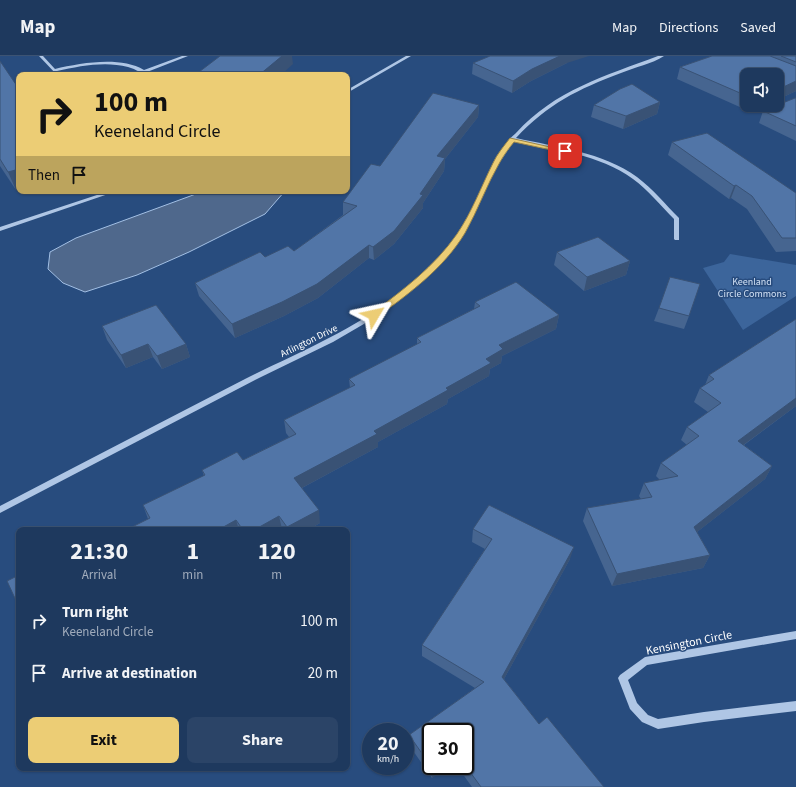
<!DOCTYPE html>
<html lang="en">
<head>
<meta charset="utf-8">
<style>
	:root { --surface:#1e395e; --page:#2b4467; --text:#f1f3f6; --muted:#a1acbc; --line:#3c5373; --accent:#eccd75 }
	body { margin:0; font-family:"Source Sans 3",sans-serif; background:var(--page); color:var(--text); height:100vh; display:flex; flex-direction:column; font-size:15px; white-space:nowrap }
	* { box-sizing:border-box; margin:0 }
	p { font-size:13px; color:var(--muted) }
	.icon { flex:none; width:22px; height:22px; fill:none; stroke:currentColor; stroke-width:2; stroke-linecap:round; stroke-linejoin:round }
	.map { position:relative; flex:1; overflow:hidden }
	.sheet { position:absolute; left:16px; top:471px; width:334px; height:244px; display:flex; flex-direction:column; background:var(--surface); border-radius:8px; box-shadow:0 1px 3px #0004,0 0 0 1px var(--line) }
	.sheet>* { flex:none }
	.top-card { position:absolute; left:16px; top:16px; width:334px; height:122px; border-radius:8px; box-shadow:0 1px 3px #0004,0 0 0 1px var(--line); background:#eccd75; color:#111; overflow:hidden }
	.buttons { position:absolute; left:740px; top:12px; display:grid; gap:8px }
	.buttons a { display:grid; place-items:center; width:44px; height:44px; border-radius:8px; background:var(--surface); box-shadow:0 1px 3px #0004,0 0 0 1px var(--line); font-size:20px }
	.speed { position:absolute; left:362px; top:667px; display:flex; gap:8px; font-size:20px; font-weight:700; text-align:center }
	.speed>* { display:grid; place-content:center; width:52px; height:52px; border-radius:50%; background:var(--surface); box-shadow:0 1px 3px #0004,0 0 0 1px var(--line); line-height:1 }
	.speed small { font-size:10px; font-weight:400 }
	.speed .limit { border:2px solid #111; border-radius:6px; background:#fff; color:#111 }
	.pin { position:absolute; display:grid; place-items:center; width:34px; height:34px; color:#fff; margin:-17px; border-radius:8px; box-shadow:0 2px 6px #0006 }
	.me { position:absolute; width:44px; margin:-22px; rotate:54deg; stroke-linejoin:round; filter:drop-shadow(0 0 3px #0008) }
	.turn { display:flex; align-items:center; gap:14px; height:84px; padding:0 12px; font-size:18px }
	.turn .icon { width:52px; height:52px; stroke-width:2.5 }
	.turn b { display:block; font-size:28px; line-height:34px }
	.then { display:flex; align-items:center; height:38px; padding:0 12px; background:#0003; gap:8px; font-size:15px }
	.eta { display:flex; justify-content:space-evenly; align-items:center; height:68px; text-align:center }
	.eta b { font-size:24px; font-weight:700; line-height:28px }
	.action { display:flex; gap:8px; margin-top:auto; padding:8px 12px }
	.action a { flex:1; height:46px; border-radius:8px; background:var(--accent); color:#111; font-size:16px; font-weight:700; line-height:46px; text-align:center }
	.action a+a { background:var(--page); color:var(--text) }
	ul { padding:0; list-style:none }
	li { display:flex; align-items:center; gap:12px; height:52px; padding:0 12px }
	li div { flex:1 }
	li b { display:block; font-size:15px }
	li em { font-style:normal }
	header { display:flex; align-items:center; gap:24px; box-sizing:border-box; height:56px; padding:0 20px; background:var(--surface); border-bottom:1px solid var(--line) }
	header strong { font-size:19px }
	nav { display:flex; gap:22px; margin-inline-start:auto; font-size:14px }
	.map>svg:first-child { display:block }
	.green { fill:#3c659b }
	.water { fill:#4f688c; stroke:#a3c0e5 }
	.lines { fill:none; stroke-linecap:round; stroke-linejoin:round }
	.minor { fill:#afc6e5; fill-rule:evenodd }
	.wall { fill:#466590 }
	.shaded-wall { fill:#395275 }
	.building { fill:#5175a7; stroke:#395275 }
	.route { fill:#eccd75; stroke:#99854c }
	.labels { text-anchor:middle; dominant-baseline:central; stroke-width:3; stroke-linejoin:round; paint-order:stroke }
	.park-label { font-size:10px; fill:#d1e0f4; stroke:#284c7e }
	.street-label { font-size:10px; fill:#fff; stroke:#284c7e }
	.near-street-label { font-size:12px; fill:#fff; stroke:#284c7e }
</style>
</head>
<body>
<header>
<strong>Map</strong>
<nav><a>Map</a><a>Directions</a><a>Saved</a></nav>
</header>
<div class="map">
<svg width="796" height="731" viewBox="0 0 796 731">
	<rect width="100%" height="100%" fill="#284c7e"/>
	<path class="green" d="M 730,198 L 796,209 L 796,240 L 743,274 L 703,212 L 724,206 Z"/>
	<path class="water" d="M 204,135 L 285,135 L 265,158 L 189,196 L 137,219 L 85,236 L 63,227 L 48,213 L 50,196 L 76,182 Z"/>
	<g class="lines">
		<path class="minor" d="M 39,0 L 43,0 L 55,13 C 81,7 120,0 144,14 L 182,0 L 188,0 L 147,16 L 151,19 C 143,19 136,13 128,11 C 105,5 80,10 57,15 L 61,19 L 57,19 Z
			M 406,0 L 411,0 L 347,37 L 347,34 Z
			M 658,0 L 664,0 C 652,8 635,11 621,17 C 578,33 548,48 516,82 C 556,91 603,96 637,121 C 653,133 665,148 679,162 L 679,184 L 675,184 L 674,183 L 674,163 C 661,150 648,134 633,123 C 599,98 554,94 514,85 L 497,110 L 467,171 L 451,194 L 424,224 L 392,249 L 369,265 L 333,286 L 259,322 L 0,457 L 0,450 C 81,408 163,365 245,323 C 297,297 352,275 399,238 C 428,217 452,190 469,158 C 482,134 492,104 510,83 C 511,81 514,79 516,77 C 555,34 605,20 658,0 Z
			M 109,135 L 117,135 L 0,175 L 0,171 Z
			M 796,575 L 796,583 L 647,609 L 628,624 L 637,647 L 648,659 L 658,663 L 704,656 L 796,645 L 796,655 L 704,666 L 658,673 L 642,666 L 630,653 L 618,622 L 620,619 L 645,601 Z"/>
	</g>
	<path class="wall" d="M 712,0 L 796,0 L 796,35 L 777,44 L 777,19 L 747,19 L 747,49 L 766,49 L 751,56 L 677,23 L 680,11 Z
		M 0,5 L 16,134 L 0,110 Z
		M 473,7 L 567,7 L 531,25 L 512,37 L 472,18 Z
		M 796,42 L 796,85 L 759,67 L 763,55 Z
		M 660,46 L 657,58 L 623,73 L 591,61 L 594,49 Z
		M 479,49 L 478,61 L 445,103 L 444,115 L 423,147 L 423,152 L 394,188 L 374,204 L 369,202 L 318,242 L 284,260 L 235,282 L 199,240 L 195,227 L 265,201 L 294,195 L 343,159 L 343,146 L 380,110 Z
		M 672,86 L 796,137 L 796,195 L 776,196 L 747,153 L 731,142 L 729,143 L 668,99 Z
		M 557,196 L 630,205 L 626,219 L 584,235 L 554,209 Z
		M 475,246 L 559,259 L 556,273 L 502,300 L 501,307 L 490,313 L 489,320 L 448,343 L 447,348 L 378,386 L 378,391 L 302,432 L 320,467 L 308,474 L 282,474 L 282,473 L 280,474 L 126,474 L 148,463 L 143,449 L 204,420 L 202,414 L 243,404 L 289,381 L 286,377 L 284,364 L 350,332 L 349,323 L 417,289 L 417,282 L 474,253 Z
		M 659,252 L 689,260 L 684,273 L 654,265 Z
		M 796,263 L 796,350 L 744,389 L 772,410 L 765,423 L 697,476 L 710,499 L 703,512 L 612,530 L 583,465 L 587,452 L 641,443 L 639,440 L 644,427 L 660,424 L 656,420 L 661,407 L 687,389 L 681,384 L 687,371 L 708,356 L 694,346 L 700,332 L 705,329 L 709,319 Z
		M 102,270 L 186,288 L 190,301 L 162,313 L 153,301 L 126,312 L 107,284 Z
		M 473,473 L 570,503 L 504,623 L 539,668 L 604,731 L 472,731 L 457,710 L 465,710 L 465,676 L 431,710 L 448,710 L 432,722 L 409,689 L 409,679 L 475,632 L 422,600 L 422,589 L 485,493 L 472,486 Z"/>
	<path class="shaded-wall" d="M 282,0 L 292,0 L 293,8 L 281,19 L 259,19 Z
		M 560,0 L 589,0 L 567,7 L 531,25 L 512,37 L 513,25 L 532,13 Z
		M 796,25 L 796,35 L 777,44 L 777,34 Z
		M 660,46 L 657,58 L 623,73 L 626,60 Z
		M 479,49 L 478,61 L 445,103 L 444,115 L 423,147 L 423,152 L 394,188 L 374,204 L 373,191 L 420,138 L 437,100 Z
		M 753,49 L 766,49 L 751,56 Z
		M 19,113 L 19,133 L 16,134 L 8,116 Z
		M 736,129 L 731,142 L 729,143 L 734,130 Z
		M 369,189 L 369,202 L 318,242 L 284,260 L 235,282 L 232,268 Z
		M 630,205 L 626,219 L 584,235 L 587,221 Z
		M 559,259 L 556,273 L 502,300 L 501,307 L 490,313 L 489,320 L 448,343 L 447,348 L 378,386 L 378,391 L 296,435 L 294,422 L 446,332 L 486,303 L 499,289 Z
		M 148,288 L 153,301 L 126,312 L 121,299 Z
		M 186,288 L 190,301 L 162,313 L 157,300 Z
		M 796,342 L 796,350 L 731,398 L 738,385 Z
		M 772,410 L 765,423 L 688,483 L 694,471 Z
		M 319,454 L 320,467 L 308,474 L 287,474 L 287,471 Z
		M 279,460 L 282,473 L 280,474 L 254,474 Z
		M 236,464 L 239,474 L 218,474 Z
		M 574,491 L 570,503 L 499,632 L 502,621 Z
		M 710,499 L 703,512 L 612,530 L 617,518 Z
		M 437,710 L 448,710 L 432,722 L 433,713 Z"/>
	<path class="building" d="M 220,0 L 282,0 L 259,19 L 195,19 Z
		M 490,0 L 560,0 L 532,13 L 513,25 L 473,7 Z
		M 712,0 L 770,0 L 796,10 L 796,25 L 777,34 L 777,19 L 747,19 L 747,40 L 680,11 Z
		M 781,0 L 796,0 L 796,6 Z
		M 0,5 L 19,33 L 19,113 L 8,116 L 0,103 Z
		M 632,28 L 660,46 L 626,60 L 594,49 L 620,33 Z
		M 433,37 L 479,49 L 437,100 L 445,102 L 420,138 L 423,139 L 394,175 L 373,191 L 369,189 L 317,228 L 282,246 L 232,268 L 195,227 L 260,196 L 265,201 L 288,190 L 294,195 L 357,150 L 343,146 L 371,108 L 380,110 Z
		M 795,42 L 796,42 L 796,70 L 763,55 Z
		M 707,77 L 796,137 L 796,182 L 782,182 L 752,140 L 736,129 L 734,130 L 672,86 Z
		M 598,181 L 630,205 L 587,221 L 557,196 Z
		M 670,221 L 700,228 L 689,260 L 659,252 Z
		M 516,226 L 559,259 L 499,289 L 503,293 L 486,303 L 491,307 L 446,332 L 448,334 L 374,375 L 377,378 L 294,422 L 319,454 L 287,471 L 279,460 L 254,474 L 243,474 L 236,464 L 218,474 L 126,474 L 150,462 L 143,449 L 205,419 L 202,414 L 237,396 L 243,404 L 296,378 L 284,364 L 355,329 L 349,323 L 421,286 L 417,282 L 480,250 L 475,246 Z
		M 156,249 L 186,288 L 157,300 L 148,288 L 121,299 L 102,270 Z
		M 796,263 L 796,342 L 738,385 L 772,410 L 694,471 L 710,499 L 617,518 L 587,452 L 652,441 L 644,427 L 678,420 L 661,407 L 699,380 L 687,371 L 721,347 L 700,332 L 714,323 L 709,319 Z
		M 489,449 L 574,491 L 502,621 L 539,668 L 547,661 L 604,731 L 481,731 L 465,709 L 465,676 L 431,676 L 431,710 L 437,710 L 433,713 L 409,679 L 484,626 L 422,589 L 492,483 L 473,473 Z
		M 19,519 L 19,551 L 7,525 Z"/>
	<path class="route" d="M 510,82 L 568,95 L 565,97 L 514,86 C 509,92 504,99 500,106 C 487,128 478,154 465,177 C 444,212 410,237 377,261 L 372,261 L 372,257 C 403,234 434,211 457,178 C 472,156 481,131 493,107 C 497,98 504,90 510,82 Z"/>
	<g class="labels">
		<g class="park-label">
			<text x="752" y="226">Keenland<tspan x="752" dy="12">Circle Commons</tspan></text>
		</g>
		<g class="street-label">
			<text transform="translate(309 285) rotate(-26)">Arlington Drive</text>
		</g>
		<g class="near-street-label">
			<text transform="translate(689 587) rotate(-11)">Kensington Circle</text>
		</g>
	</g>
</svg>
<div class="buttons">
<a><svg class="icon" aria-label="sound" viewBox="0 0 24 24"><path d="M4 9h4l5-4v14l-5-4H4zM17 9q2 3 0 6"/></svg></a>
</div>
<div class="speed"><div>20<small>km/h</small></div><div class="limit">30</div></div>
<div class="pin" style="left:565px;top:95px;background:#d93025"><svg class="icon" aria-label="arrive" viewBox="0 0 24 24"><path d="M6 21V4h12l-3 4 3 4H6"/></svg></div>
<svg class="me" style="left:374px;top:259px" viewBox="-20 -20 40 40"><path d="M0-17L14 15 0 8-14 15z" fill="#eccd75" stroke="#fff" stroke-width="4"/></svg>
<div class="top-card">
<div class="turn"><svg class="icon" aria-label="right" viewBox="0 0 24 24"><path d="M7 20v-9h11M14 6l5 5-5 5"/></svg><div><b>100 m</b>Keeneland Circle</div></div>
<div class="then">Then<svg class="icon" aria-label="arrive" viewBox="0 0 24 24"><path d="M6 21V4h12l-3 4 3 4H6"/></svg></div>
</div>
<section class="sheet">
<div class="eta">
<div><b>21:30</b><p>Arrival</p></div>
<div><b>1</b><p>min</p></div>
<div><b>120</b><p>m</p></div>
</div>
<ul>
<li><svg class="icon" aria-label="right" viewBox="0 0 24 24"><path d="M7 20v-9h11M14 6l5 5-5 5"/></svg><div><b>Turn right</b><p>Keeneland Circle</p></div><em>100 m</em></li>
<li><svg class="icon" aria-label="arrive" viewBox="0 0 24 24"><path d="M6 21V4h12l-3 4 3 4H6"/></svg><div><b>Arrive at destination</b></div><em>20 m</em></li>
</ul>
<div class="action"><a>Exit</a><a>Share</a></div>
</section>
</div>
</body>
</html>
